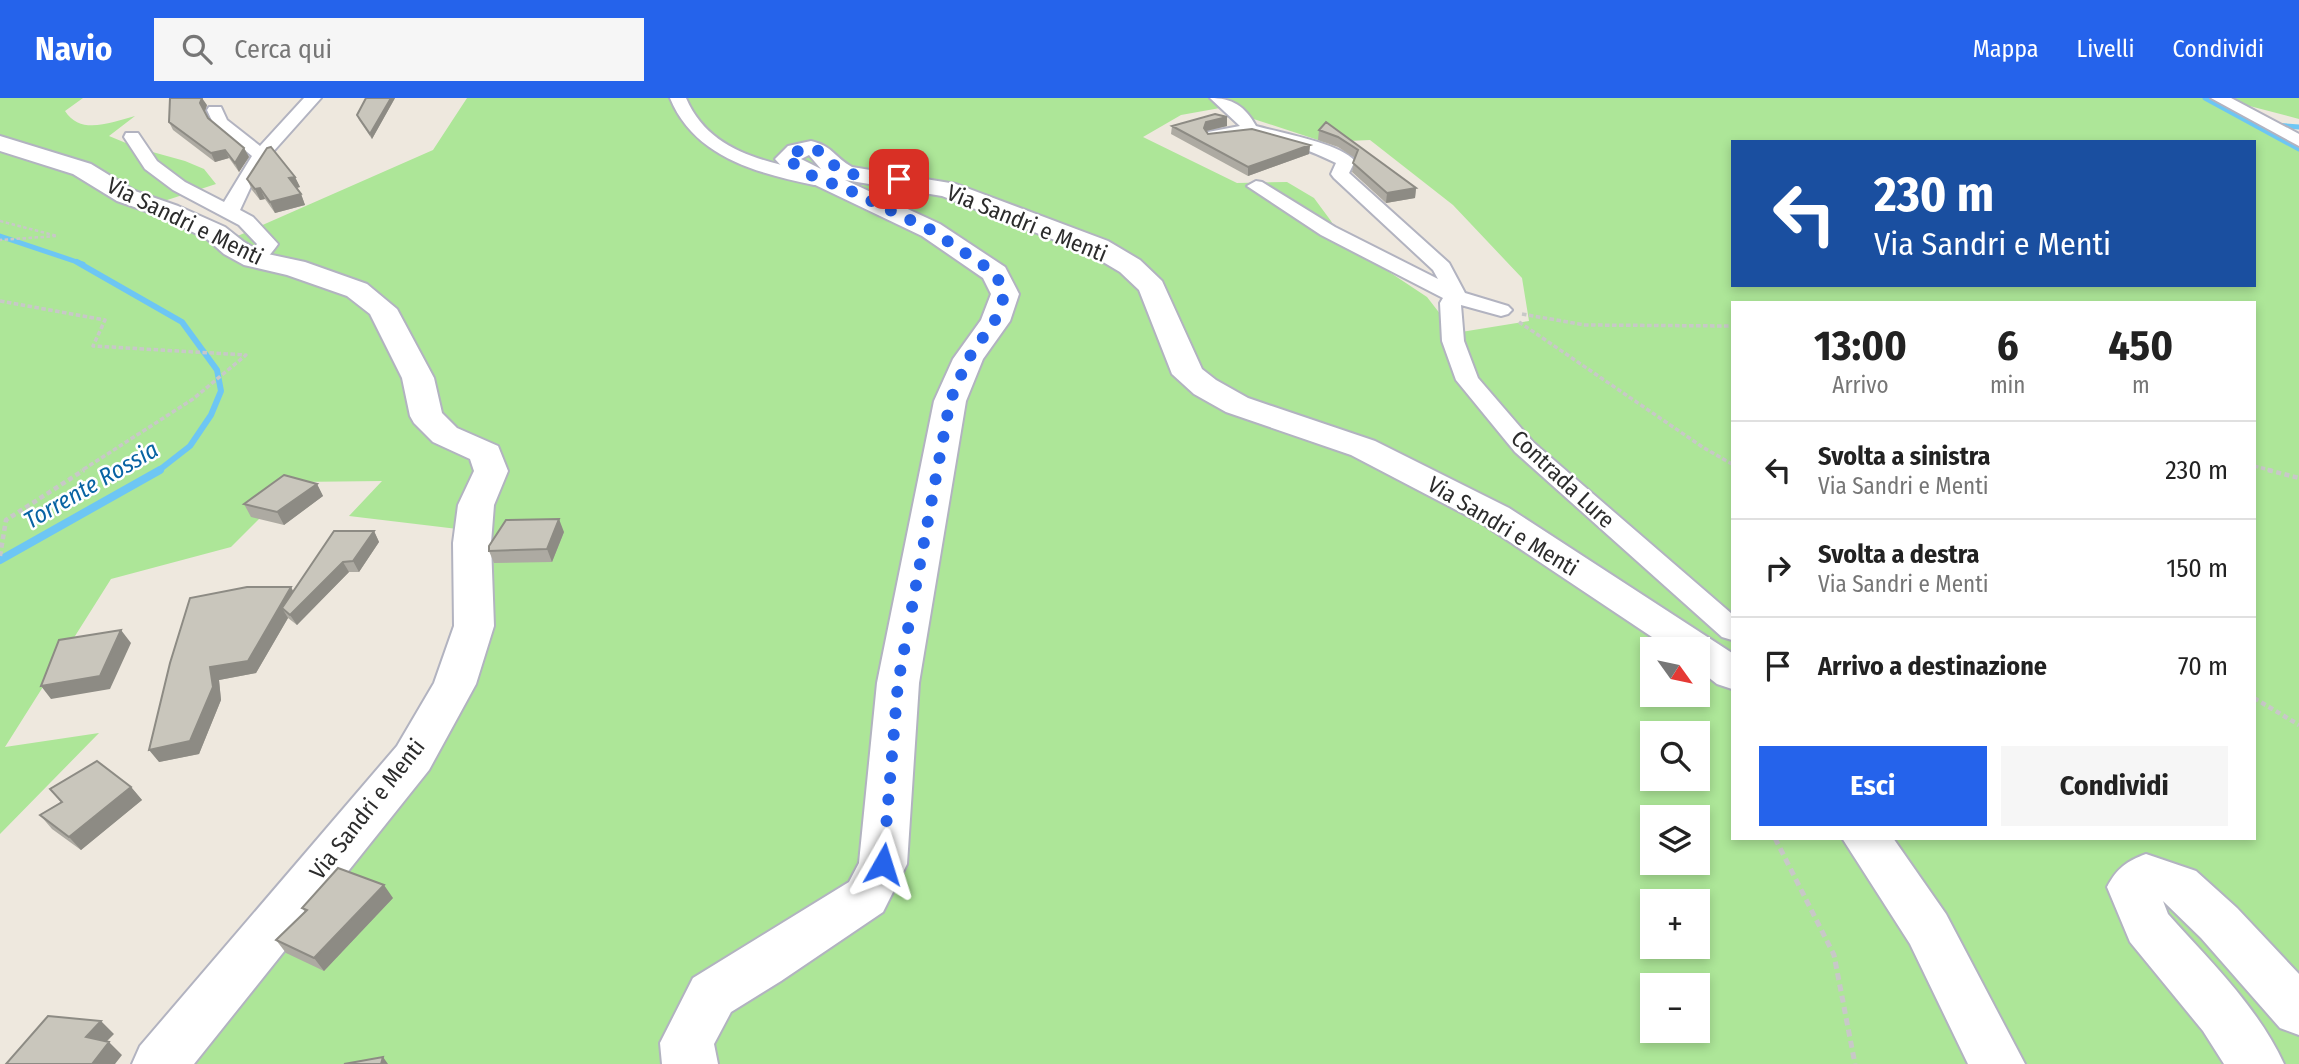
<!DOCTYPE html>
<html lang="it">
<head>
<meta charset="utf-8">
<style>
	:root { --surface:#fff; --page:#f6f6f6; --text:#222; --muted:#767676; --line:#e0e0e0; --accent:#2563eb }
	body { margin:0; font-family:"Fira Sans Condensed",sans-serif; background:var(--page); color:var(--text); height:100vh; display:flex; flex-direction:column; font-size:26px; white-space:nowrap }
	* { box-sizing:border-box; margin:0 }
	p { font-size:23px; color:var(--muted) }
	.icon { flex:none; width:38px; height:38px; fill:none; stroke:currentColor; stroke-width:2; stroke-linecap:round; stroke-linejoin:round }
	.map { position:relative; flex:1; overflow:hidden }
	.drawer { position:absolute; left:1731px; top:203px; width:525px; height:539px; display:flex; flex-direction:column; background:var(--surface); border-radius:0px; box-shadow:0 4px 10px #0003 }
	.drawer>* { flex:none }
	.guide { position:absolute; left:1731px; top:42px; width:525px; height:147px; border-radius:0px; box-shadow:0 4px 10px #0003; background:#1a4fa0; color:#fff; overflow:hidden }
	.needle { width:46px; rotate:123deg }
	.controls { position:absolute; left:1640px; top:539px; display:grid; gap:14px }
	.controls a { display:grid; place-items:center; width:70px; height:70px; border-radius:0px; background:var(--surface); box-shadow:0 4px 10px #0003; font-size:35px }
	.pin { position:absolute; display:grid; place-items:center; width:60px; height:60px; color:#fff; margin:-30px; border-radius:14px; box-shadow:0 4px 10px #0006 }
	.me { position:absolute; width:77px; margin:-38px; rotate:6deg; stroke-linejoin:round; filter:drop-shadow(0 0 5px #0008) }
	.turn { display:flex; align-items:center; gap:24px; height:147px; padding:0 28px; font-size:32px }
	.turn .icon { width:91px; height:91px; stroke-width:2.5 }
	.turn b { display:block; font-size:49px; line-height:60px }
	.eta { display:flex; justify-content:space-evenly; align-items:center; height:119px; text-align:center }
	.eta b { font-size:42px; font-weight:700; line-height:49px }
	.action { display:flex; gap:14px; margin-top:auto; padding:14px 28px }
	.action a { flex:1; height:80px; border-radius:0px; background:var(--accent); color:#fff; font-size:28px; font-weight:700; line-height:80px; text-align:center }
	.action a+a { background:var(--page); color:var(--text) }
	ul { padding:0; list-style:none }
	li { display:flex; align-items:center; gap:21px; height:98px; padding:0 28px; border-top:2px solid var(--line) }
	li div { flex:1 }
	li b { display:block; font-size:26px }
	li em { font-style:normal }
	header { display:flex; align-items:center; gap:42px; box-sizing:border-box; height:98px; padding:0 35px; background:var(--accent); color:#fff }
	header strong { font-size:33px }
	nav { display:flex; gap:38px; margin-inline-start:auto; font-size:24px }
	.search { width:490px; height:63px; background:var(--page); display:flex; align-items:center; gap:18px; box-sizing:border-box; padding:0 24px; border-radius:0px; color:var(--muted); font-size:26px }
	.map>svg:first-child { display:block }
	.green { fill:#ade698; fill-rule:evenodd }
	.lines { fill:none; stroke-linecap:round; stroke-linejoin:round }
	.stream-far2 { stroke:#6dc6f4; stroke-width:5 }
	.stream-far1 { stroke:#6dc6f4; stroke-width:6 }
	.stream { stroke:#6dc6f4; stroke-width:8 }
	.street-casing { stroke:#b2b3c0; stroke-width:4 }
	.secondary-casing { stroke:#b2b3c0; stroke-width:4 }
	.path-far3 { stroke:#c8c8c8; stroke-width:2.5; stroke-dasharray:3.5 2.5; stroke-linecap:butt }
	.path-far2 { stroke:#c8c8c8; stroke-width:3.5; stroke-dasharray:4.5 2.5; stroke-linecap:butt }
	.path-far1 { stroke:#c8c8c8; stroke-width:4.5; stroke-dasharray:5 3.5; stroke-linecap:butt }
	.path { stroke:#c8c8c8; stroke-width:5; stroke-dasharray:7 4.5; stroke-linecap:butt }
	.street { fill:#fff; fill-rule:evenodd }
	.secondary { fill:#fff; fill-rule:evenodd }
	.wall { fill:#adaaa2 }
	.shaded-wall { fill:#8d8b84 }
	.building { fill:#c9c6bc; stroke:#8d8b84; stroke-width:2 }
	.route { stroke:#2563eb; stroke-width:12; stroke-dasharray:0 21.6 }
	.labels { text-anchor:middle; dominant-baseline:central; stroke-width:5; stroke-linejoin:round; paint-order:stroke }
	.street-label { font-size:23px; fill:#2c2c2c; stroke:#fff }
	.water-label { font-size:24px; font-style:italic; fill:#0863a3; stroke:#fff }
</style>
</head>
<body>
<header>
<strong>Navio</strong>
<div class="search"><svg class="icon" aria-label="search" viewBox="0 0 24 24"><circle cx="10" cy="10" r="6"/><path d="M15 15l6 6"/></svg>Cerca qui</div>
<nav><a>Mappa</a><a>Livelli</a><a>Condividi</a></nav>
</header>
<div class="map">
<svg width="2299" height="966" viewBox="0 0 2299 966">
	<rect width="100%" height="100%" fill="#eee8de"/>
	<path class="green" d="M 0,0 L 83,0 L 65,13 C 81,38 111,24 135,18 L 109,38 L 138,50 L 185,63 L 204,71 L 216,86 L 155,106 L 233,140 L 433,52 L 467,0 L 2299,0 L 2299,21 L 2238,5 L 2231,9 L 2233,17 L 2299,45 L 2299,966 L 157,966 L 410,651 L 462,559 L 466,432 L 349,418 L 382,383 L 296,384 L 231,449 L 111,481 L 5,649 L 99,635 L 0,736 ZM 1220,10 L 1324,44 L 1370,42 L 1453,107 L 1522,180 L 1529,223 L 1455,235 L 1427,199 L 1341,142 L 1331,123 L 1314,100 L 1287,84 L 1237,85 L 1143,39 L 1181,17 ZM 1732,44 L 2254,44 L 2254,187 L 1732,187 ZM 1732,205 L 2254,205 L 2254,740 L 1732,740 ZM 1652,551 L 1698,551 L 1698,597 L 1652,597 ZM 1652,635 L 1698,635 L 1698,681 L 1652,681 ZM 1652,719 L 1698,719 L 1698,765 L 1652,765 ZM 1652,803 L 1698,803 L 1698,849 L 1652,849 ZM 1652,887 L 1698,887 L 1698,933 L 1652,933 Z"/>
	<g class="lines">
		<path class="stream-far2" d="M 2205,0 L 2299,51
			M 2274,27 L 2299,29
			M 0,138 L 83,166"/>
		<path class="stream-far1" d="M 77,164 L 182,224 L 217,272 L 221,293 L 211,317 L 190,348 L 158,373"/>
		<path class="stream" d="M 0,462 L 160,372"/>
		<defs>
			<path id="street" d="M 304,0 L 321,0 L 271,56 L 253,84 L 240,112 L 253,119 L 278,146 C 270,157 262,169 247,165 L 244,161 L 257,146 L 239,127 L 173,92 L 145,71 L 124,39 L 126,35 L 138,35 L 157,63 L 185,84 L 224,104 L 252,58 L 214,27 L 207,12 L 209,9 L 221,9 L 227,22 L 260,48 Z
				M 670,0 L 686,0 C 711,59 776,65 830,78 L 833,82 L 824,87 L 814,87 C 757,75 694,59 670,0 Z
				M 1210,0 C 1232,0 1245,8 1256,28 C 1281,35 1339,45 1355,63 L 1349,75 L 1449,165 L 1465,195 L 1508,208 L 1512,212 L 1508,216 L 1501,218 L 1461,207 L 1464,243 L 1478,280 L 1533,344 L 1732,516 L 1732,542 L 1722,539 L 1515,354 L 1456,282 L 1442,243 L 1440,205 L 1443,200 L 1321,137 L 1247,88 L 1256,83 L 1262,84 L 1335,129 L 1438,181 L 1433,172 L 1334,80 L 1331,76 L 1336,65 C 1312,53 1279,41 1252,37 C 1237,35 1223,45 1208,42 L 1206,38 L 1208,34 L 1240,28 Z
				M 2211,0 L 2231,0 L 2299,36 L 2299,48 Z"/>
			<path id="secondary" d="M 0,38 L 91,66 L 135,93 L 178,108 L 225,129 L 244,144 L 263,155 L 305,164 L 367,186 L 397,211 L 434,280 L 442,315 L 457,330 L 498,348 L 508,373 L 494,407 L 491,445 L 494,528 L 476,586 L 429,672 L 194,966 L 132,966 L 140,948 L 397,648 L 434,585 L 454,528 L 453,445 L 458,407 L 474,373 L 470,361 L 433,344 L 414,325 L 410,318 L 402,280 L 370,216 L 347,198 L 287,177 L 244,167 L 224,156 L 207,141 L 160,118 L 117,103 L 73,76 L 0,53 Z
				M 811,43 C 833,48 834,59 852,69 L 956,86 L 1108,143 L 1140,162 L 1162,183 L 1202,271 L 1216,282 L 1248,300 L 1375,343 L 1509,410 L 1732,555 L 1732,591 L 1717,586 L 1698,571 L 1698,551 L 1670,551 L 1483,426 L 1351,357 L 1226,314 L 1194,296 L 1172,276 L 1139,192 L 1120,174 L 1088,155 L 942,98 L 845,82 L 940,126 L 1005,169 L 1019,196 L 1010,223 L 983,261 L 966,303 L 919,585 L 907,766 L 883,814 L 781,883 L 731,914 L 714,946 L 718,966 L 662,966 L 660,945 L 693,880 L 849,784 L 859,765 L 877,585 L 934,303 L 953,261 L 981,222 L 991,196 L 983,180 L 922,138 L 786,73 L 775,61 L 788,48 ZM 809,57 L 821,71 L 801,61 Z
				M 1842,740 L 1893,740 L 1946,816 L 2025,966 L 1968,966 L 1910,846 Z
				M 2146,756 L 2196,773 L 2237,810 L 2299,876 L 2299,937 L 2280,930 L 2201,840 L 2163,803 L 2168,816 C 2209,862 2258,909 2284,966 L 2224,966 L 2203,933 L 2130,844 L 2107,789 C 2117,770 2127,763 2146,756 Z"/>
		</defs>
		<use href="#street" class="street-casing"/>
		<use href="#secondary" class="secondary-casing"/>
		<path class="path-far3" d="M 0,123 L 57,138 L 0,142"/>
		<path class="path-far2" d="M 0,203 L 105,222 L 93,248 L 246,257 L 193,301 L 81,373
			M 1522,216 L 1585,227 L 1732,228
			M 1519,224 L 1704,350 L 1732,366
			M 2254,368 L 2274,373"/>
		<path class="path-far1" d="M 2268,372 L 2299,380
			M 0,458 L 6,422 L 84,372
			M 2254,600 L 2299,627"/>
		<path class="path" d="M 1775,740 L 1834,857 L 1855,966"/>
		<use href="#street" class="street"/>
		<use href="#secondary" class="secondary"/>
	</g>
	<path class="wall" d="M 366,0 L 395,0 L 372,41 L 359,22 L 357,17 Z
		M 207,7 L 205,13 L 208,20 L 244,50 L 249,59 L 239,74 L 229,60 L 215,64 L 173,32 L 169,24 Z
		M 1227,19 L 1227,28 L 1206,33 L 1208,36 L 1310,47 L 1309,56 L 1248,78 L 1171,36 L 1172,28 Z
		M 1326,24 L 1416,90 L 1415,100 L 1386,105 L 1352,74 L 1355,60 L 1338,49 L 1318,42 L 1319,32 Z
		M 295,79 L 300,89 L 296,90 L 301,96 L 305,107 L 275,115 L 265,101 L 260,102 L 252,92 L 247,81 Z
		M 317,386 L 323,398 L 284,427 L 251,419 L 244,406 Z
		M 374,433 L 379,444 L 359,474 L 349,474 L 297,527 L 288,520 L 256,575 L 219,582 L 221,602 L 199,656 L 159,664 L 247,489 L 293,493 Z
		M 564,434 L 552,464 L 494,465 L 489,453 Z
		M 131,689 L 142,702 L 81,752 L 52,731 L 40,717 L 61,704 L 50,691 Z
		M 393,800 L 324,873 L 286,855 L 276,842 L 305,814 L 302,810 Z"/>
	<path class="shaded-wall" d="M 202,0 L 207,7 L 205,13 L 200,5 Z
		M 391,0 L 395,0 L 372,41 L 370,36 Z
		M 1227,19 L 1227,28 L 1206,33 L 1204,30 L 1206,24 Z
		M 1310,47 L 1309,56 L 1248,78 L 1248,69 Z
		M 244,50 L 249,59 L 239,74 L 235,65 Z
		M 225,52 L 229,60 L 215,64 L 211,55 Z
		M 295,79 L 300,89 L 293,91 L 289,80 Z
		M 260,90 L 265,101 L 260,102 L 255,91 Z
		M 1416,90 L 1415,100 L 1386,105 L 1387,95 Z
		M 301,96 L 305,107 L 275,115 L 270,104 Z
		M 317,386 L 323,398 L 284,427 L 277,414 Z
		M 559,421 L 564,434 L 552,464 L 547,451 Z
		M 374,433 L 379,444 L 359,474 L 353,463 Z
		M 343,464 L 349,474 L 297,527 L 290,517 Z
		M 291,489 L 298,502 L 282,510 L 288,520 L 256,575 L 219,582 L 221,602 L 199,656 L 159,664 L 149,652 L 210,569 Z
		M 121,532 L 131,545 L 110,591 L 51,601 L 41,588 Z
		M 131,689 L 142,702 L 81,752 L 69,739 Z
		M 384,787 L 393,800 L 324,873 L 314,860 Z
		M 101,923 L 114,936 L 99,951 L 86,939 Z
		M 109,944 L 122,957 L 115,966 L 92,966 Z
		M 383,959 L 388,966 L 381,966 Z"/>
	<path class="building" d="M 170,0 L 202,0 L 200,5 L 208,20 L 244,50 L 235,65 L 225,52 L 211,55 L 169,24 Z
		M 366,0 L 391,0 L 370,36 L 357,17 Z
		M 1215,16 L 1227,19 L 1206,24 L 1204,30 L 1208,36 L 1252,31 L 1310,47 L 1248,69 L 1172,28 Z
		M 1326,24 L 1416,90 L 1387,95 L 1353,65 L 1358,52 L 1338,39 L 1319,32 Z
		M 271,49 L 295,79 L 289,80 L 301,96 L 270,104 L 260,90 L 255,91 L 247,81 L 267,50 Z
		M 284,377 L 317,386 L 277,414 L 244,406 Z
		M 559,421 L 547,451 L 489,453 L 489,448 L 506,422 Z
		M 334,433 L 374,433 L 353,463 L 343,464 L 290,517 L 282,510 Z
		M 247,489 L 291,489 L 248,563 L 210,569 L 213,589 L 190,643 L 149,652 L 170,565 L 190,500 Z
		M 121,532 L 100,578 L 41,588 L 59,542 Z
		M 97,663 L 131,689 L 69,739 L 40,717 L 62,704 L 50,691 Z
		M 338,770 L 384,787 L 314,860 L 276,842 L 307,812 L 302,810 Z
		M 48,918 L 101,923 L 86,939 L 109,944 L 92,966 L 6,966 Z
		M 383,959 L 381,966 L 344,966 Z"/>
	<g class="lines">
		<path class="route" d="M 883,766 L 898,585 L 950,303 L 968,261 L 995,222 L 1005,196 L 995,175 L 931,132 L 851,93 L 808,76 L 787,61 C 794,55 802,49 812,50 C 822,52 831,68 843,73 C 859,80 881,79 899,81"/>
	</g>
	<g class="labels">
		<g class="street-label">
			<text transform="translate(185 123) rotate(26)">Via Sandri e Menti</text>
			<text transform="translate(1027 125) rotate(22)">Via Sandri e Menti</text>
			<text transform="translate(1563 381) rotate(43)">Contrada Lure</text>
			<text transform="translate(1503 428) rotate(31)">Via Sandri e Menti</text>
			<text transform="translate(367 711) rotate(-52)">Via Sandri e Menti</text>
		</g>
		<g class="water-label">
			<text transform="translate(91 387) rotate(-30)">Torrente Rossia</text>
		</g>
	</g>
</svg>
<div class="controls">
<a><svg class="needle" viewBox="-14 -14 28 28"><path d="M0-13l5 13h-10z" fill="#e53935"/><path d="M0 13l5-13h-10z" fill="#767676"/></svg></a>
<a><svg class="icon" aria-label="search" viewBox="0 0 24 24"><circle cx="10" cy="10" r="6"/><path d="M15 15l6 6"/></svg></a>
<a><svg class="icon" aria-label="layers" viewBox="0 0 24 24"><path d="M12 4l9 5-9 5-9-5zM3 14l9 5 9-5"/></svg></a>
<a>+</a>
<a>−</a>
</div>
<div class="pin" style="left:899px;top:81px;background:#d93025"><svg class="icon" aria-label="arrive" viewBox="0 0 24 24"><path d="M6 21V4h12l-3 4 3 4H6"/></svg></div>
<svg class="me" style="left:883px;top:766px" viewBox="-20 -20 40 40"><path d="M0-17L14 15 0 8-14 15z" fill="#2563eb" stroke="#fff" stroke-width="4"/></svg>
<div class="guide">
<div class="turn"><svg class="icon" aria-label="left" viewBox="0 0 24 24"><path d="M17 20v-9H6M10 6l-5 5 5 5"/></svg><div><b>230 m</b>Via Sandri e Menti</div></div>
</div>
<section class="drawer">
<div class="eta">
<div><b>13:00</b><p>Arrivo</p></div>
<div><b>6</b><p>min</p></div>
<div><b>450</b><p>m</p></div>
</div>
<ul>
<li><svg class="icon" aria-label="left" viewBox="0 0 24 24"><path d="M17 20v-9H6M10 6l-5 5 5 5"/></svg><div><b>Svolta a sinistra</b><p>Via Sandri e Menti</p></div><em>230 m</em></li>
<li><svg class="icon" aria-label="right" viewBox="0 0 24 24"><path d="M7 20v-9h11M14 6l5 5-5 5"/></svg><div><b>Svolta a destra</b><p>Via Sandri e Menti</p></div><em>150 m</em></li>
<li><svg class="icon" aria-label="arrive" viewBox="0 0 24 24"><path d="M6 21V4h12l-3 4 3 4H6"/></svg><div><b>Arrivo a destinazione</b></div><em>70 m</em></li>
</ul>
<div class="action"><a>Esci</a><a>Condividi</a></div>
</section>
</div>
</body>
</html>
